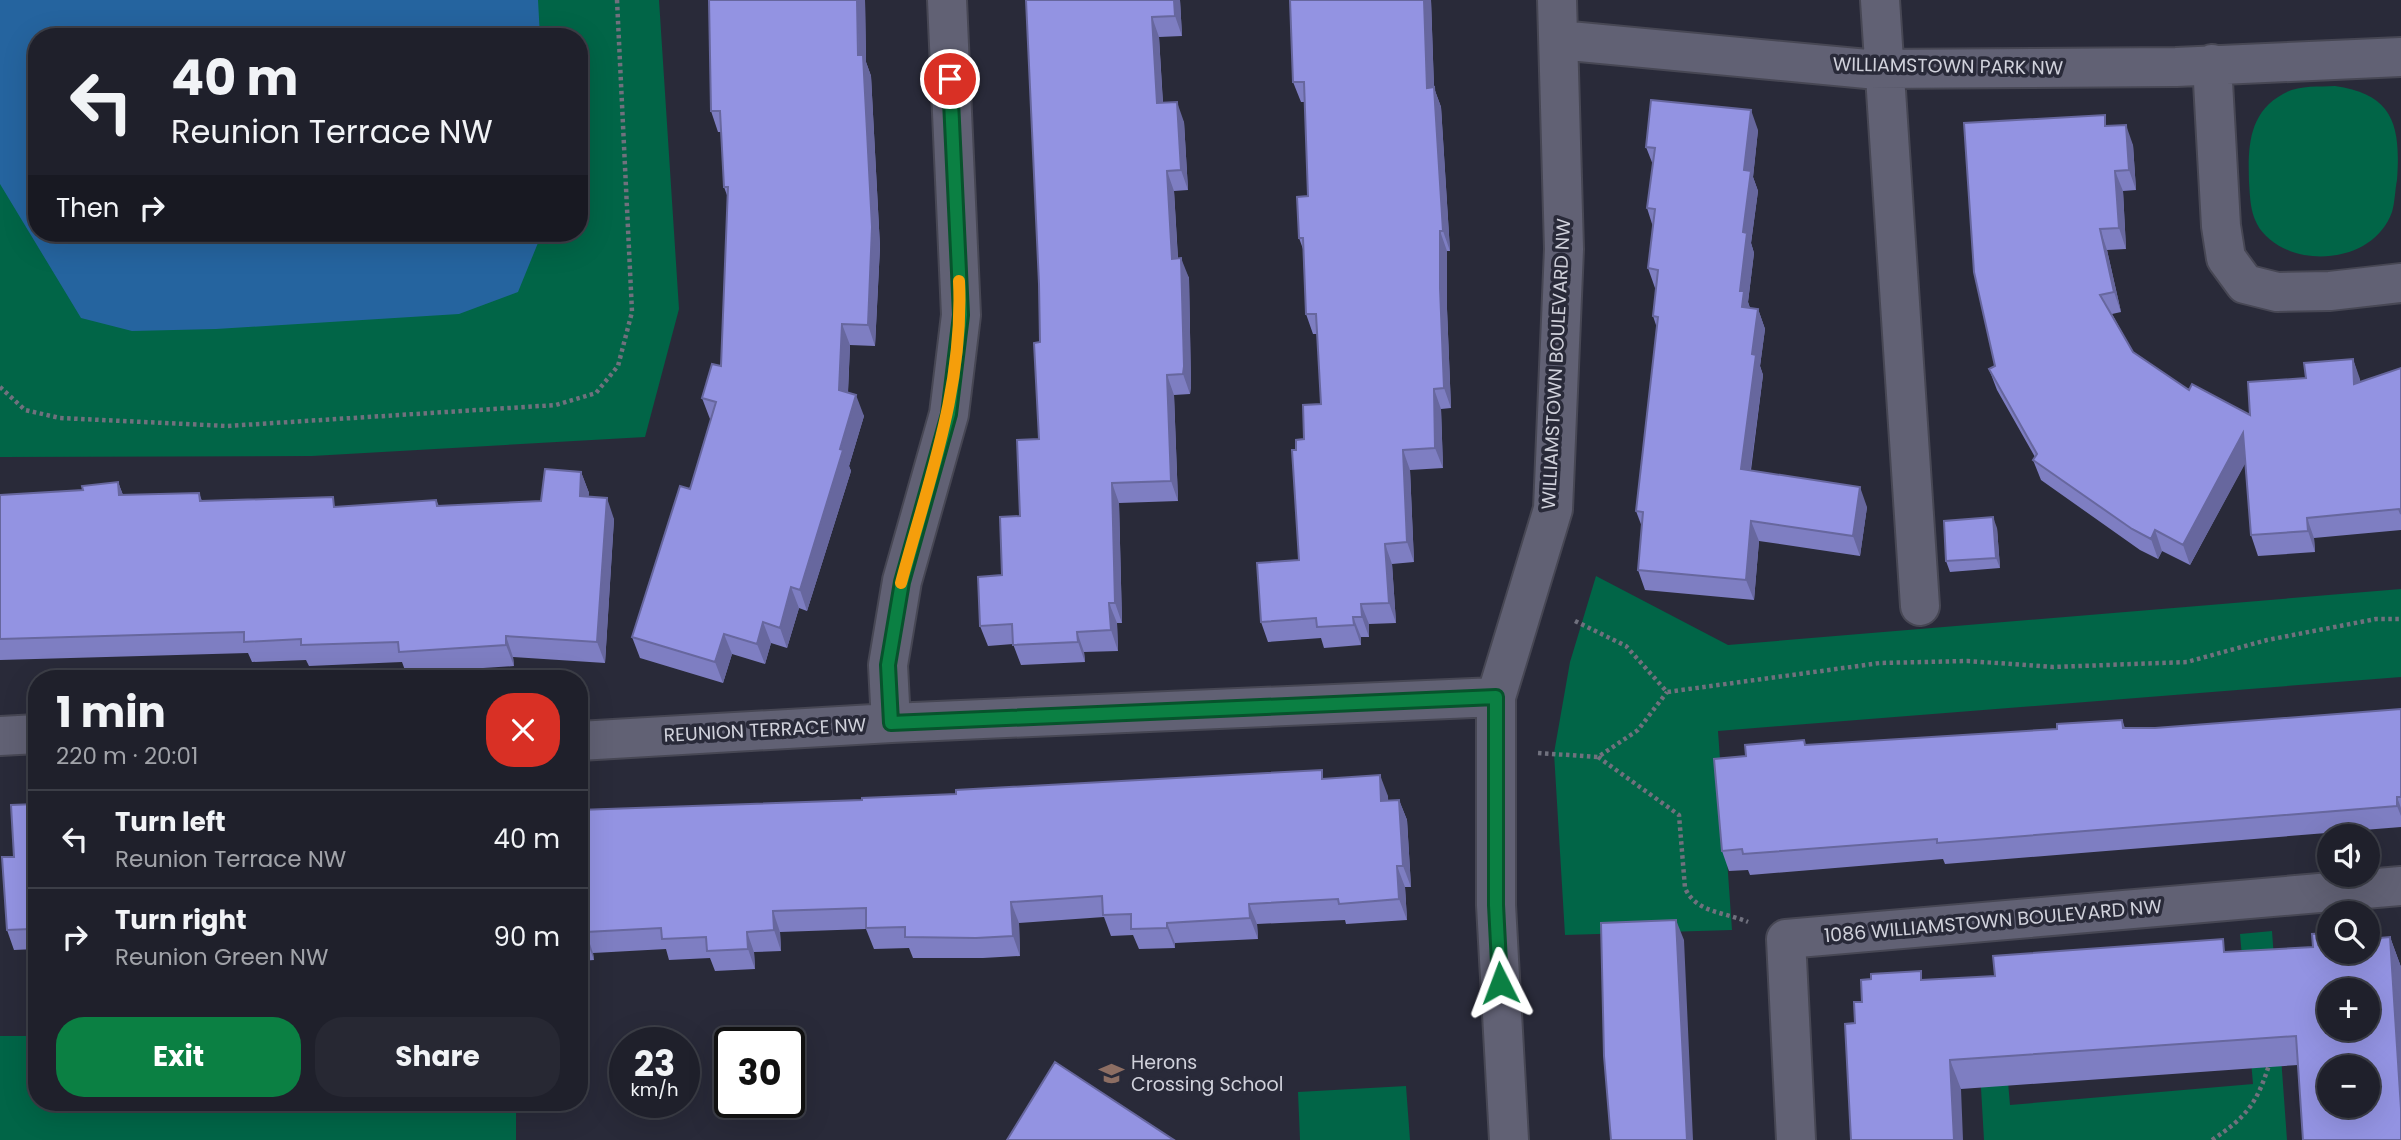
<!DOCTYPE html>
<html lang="en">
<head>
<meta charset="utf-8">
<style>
	:root { --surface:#1f202b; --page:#272833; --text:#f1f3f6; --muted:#a1a3a9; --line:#3c3e47; --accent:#0b8043 }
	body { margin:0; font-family:Poppins,sans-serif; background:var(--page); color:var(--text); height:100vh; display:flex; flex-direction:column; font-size:26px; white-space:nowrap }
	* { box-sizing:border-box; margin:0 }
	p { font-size:23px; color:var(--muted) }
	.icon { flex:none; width:38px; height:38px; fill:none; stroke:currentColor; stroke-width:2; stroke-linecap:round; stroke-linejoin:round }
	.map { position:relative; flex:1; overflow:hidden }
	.details { position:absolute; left:28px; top:670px; width:560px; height:441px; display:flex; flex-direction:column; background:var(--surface); border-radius:28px; box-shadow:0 7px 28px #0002,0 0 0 2px var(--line) }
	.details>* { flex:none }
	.guide { position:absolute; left:28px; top:28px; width:560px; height:214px; border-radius:28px; box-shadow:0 7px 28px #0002,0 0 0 2px var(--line); background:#1f202b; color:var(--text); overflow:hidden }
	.buttons { position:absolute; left:2317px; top:824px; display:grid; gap:14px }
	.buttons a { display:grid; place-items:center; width:63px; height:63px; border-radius:50%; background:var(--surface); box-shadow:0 7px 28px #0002,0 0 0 2px var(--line); font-size:35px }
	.speed { position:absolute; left:609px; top:1027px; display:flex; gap:14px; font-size:35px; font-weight:700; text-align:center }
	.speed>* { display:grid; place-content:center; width:91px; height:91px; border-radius:50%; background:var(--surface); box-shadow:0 7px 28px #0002,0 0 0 2px var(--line); line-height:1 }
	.speed small { font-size:18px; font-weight:400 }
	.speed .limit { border:4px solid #111; border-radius:10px; background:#fff; color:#111 }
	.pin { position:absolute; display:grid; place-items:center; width:60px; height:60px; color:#fff; margin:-30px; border:4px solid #fff; border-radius:50%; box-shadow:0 2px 7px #0007 }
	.me { position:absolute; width:77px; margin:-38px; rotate:357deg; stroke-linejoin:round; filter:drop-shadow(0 0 5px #0008) }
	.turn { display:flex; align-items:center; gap:24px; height:147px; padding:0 28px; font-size:32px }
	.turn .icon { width:91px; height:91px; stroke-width:2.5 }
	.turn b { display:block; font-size:49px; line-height:60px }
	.then { display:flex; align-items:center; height:66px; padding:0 28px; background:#0003; gap:14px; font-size:26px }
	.round { display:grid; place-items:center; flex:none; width:74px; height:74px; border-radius:28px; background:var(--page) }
	.summary { display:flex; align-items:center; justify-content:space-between; height:119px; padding:0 28px }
	h1 { font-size:42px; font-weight:700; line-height:52px }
	.action { display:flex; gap:14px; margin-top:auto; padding:14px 28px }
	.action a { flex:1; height:80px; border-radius:28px; background:var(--accent); color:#fff; font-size:28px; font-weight:700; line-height:80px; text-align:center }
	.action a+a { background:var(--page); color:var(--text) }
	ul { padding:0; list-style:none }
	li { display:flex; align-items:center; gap:21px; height:98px; padding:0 28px; border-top:2px solid var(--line) }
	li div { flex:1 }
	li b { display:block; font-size:26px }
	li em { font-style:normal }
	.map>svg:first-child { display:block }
	.green { fill:#016547; fill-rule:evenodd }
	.water { fill:#25649f }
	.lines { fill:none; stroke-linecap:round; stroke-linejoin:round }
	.minor-casing { stroke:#474754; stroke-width:42 }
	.path { stroke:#70717e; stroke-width:4.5; stroke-dasharray:3.5 3.5; stroke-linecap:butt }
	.minor { stroke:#616174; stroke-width:38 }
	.wall { fill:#7e7ec2 }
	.shaded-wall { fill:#67679e }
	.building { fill:#9393e2; stroke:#67679e; stroke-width:2; fill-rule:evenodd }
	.route-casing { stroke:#07532c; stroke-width:18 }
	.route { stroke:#0b8043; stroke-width:12 }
	.slow { stroke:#f59e0b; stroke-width:12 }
	.labels { text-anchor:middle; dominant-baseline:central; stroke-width:7; stroke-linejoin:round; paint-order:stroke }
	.street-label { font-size:19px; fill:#d0d1db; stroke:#292a39 }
	.poi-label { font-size:19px; fill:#d0d1db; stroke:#292a39; text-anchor:start }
</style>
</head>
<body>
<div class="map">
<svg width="2401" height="1140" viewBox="0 0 2401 1140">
	<rect width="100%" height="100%" fill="#292a39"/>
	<path class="green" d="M 0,0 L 659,0 L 679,309 L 645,437 L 312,456 L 0,457 ZM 37,37 L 579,37 L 579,233 L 37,233 Z
		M 2335,86 C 2393,94 2401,125 2397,180 C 2395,190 2395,202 2392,212 C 2379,248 2339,261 2304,255 C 2286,252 2265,240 2257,224 C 2250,211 2250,196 2249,182 C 2248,148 2248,113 2283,94 C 2298,85 2318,87 2335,86 Z
		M 1596,576 L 1728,645 L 2401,589 L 2401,677 L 1718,731 L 1732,930 L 1565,935 L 1554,753 L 1570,662 Z
		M 2272,931 L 2287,1140 L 1984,1140 L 1976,1001 L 2001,999 L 2010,1105 L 2253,1084 L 2240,934 Z
		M 0,1036 L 37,1036 L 37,1102 L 516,1103 L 516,1140 L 0,1140 Z
		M 1406,1086 L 1410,1140 L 1300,1140 L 1298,1092 Z"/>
	<path class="water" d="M 0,0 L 538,0 L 540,37 L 37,37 L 37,233 L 542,233 L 518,292 L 459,314 L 216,329 L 132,331 L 81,318 L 0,184 Z"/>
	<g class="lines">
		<defs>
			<path id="minor" d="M 1880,0 L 1920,606
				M 1559,40 L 1867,69 L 2176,67 L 2401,57
				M 2212,64 L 2221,226 L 2226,258 L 2245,284 L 2277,292 L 2330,291 L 2401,283
				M 891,723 L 888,665 L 902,581 L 949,414 L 961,315 L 947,0
				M 0,736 L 37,734
				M 579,741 L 891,723 L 1496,697
				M 1509,1140 L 1496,905 L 1496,697 L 1553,509 L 1564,249 L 1557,0
				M 1796,1140 L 1786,939 L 2401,886"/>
		</defs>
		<use href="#minor" class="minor-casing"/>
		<path class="path" d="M 0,387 L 25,410 L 60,418 L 227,426 L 556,405 L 596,393 L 618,366 L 632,312 L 617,0
			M 1575,621 L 1626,646 L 1667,692 L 1880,663 L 1968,661 L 2053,667 L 2187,662 L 2267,640 L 2376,619 L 2401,619
			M 1538,753 L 1598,757 L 1638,730 L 1667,692
			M 1598,757 L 1679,815 L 1685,888 C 1696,913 1725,912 1748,922
			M 2212,1140 C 2248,1116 2257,1103 2270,1062"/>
		<use href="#minor" class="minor"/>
	</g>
	<path class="wall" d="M 709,0 L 865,0 L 866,62 L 871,76 L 880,247 L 875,346 L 850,345 L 848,393 L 864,416 L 849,466 L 851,471 L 807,611 L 799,608 L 787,648 L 771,643 L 765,664 L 732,654 L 723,683 L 640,658 L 632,637 L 690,489 L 711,419 L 710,419 L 702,398 L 721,366 L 728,198 L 724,187 L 721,132 L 718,132 L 711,111 Z
		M 1026,0 L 1180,0 L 1182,36 L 1159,37 L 1163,103 L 1184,122 L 1188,190 L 1174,191 L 1178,258 L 1189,278 L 1191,386 L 1190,394 L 1174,395 L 1178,501 L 1119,503 L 1122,623 L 1117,623 L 1118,651 L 1084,652 L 1085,662 L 1021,665 L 1013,644 L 988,646 L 980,626 L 1002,575 L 1020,516 L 1039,439 L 1039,284 Z
		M 1290,0 L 1434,0 L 1431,0 L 1434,88 L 1441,107 L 1450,251 L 1447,251 L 1447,309 L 1451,408 L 1441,409 L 1443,468 L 1410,470 L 1414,562 L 1392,564 L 1396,623 L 1369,624 L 1369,637 L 1361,637 L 1361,645 L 1324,648 L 1321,638 L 1268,642 L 1261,622 L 1299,560 L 1296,450 L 1304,439 L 1321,404 L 1317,334 L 1313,334 L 1306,314 L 1303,249 L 1299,238 L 1308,196 L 1305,102 L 1301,102 L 1293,82 Z
		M 2109,126 L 2133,145 L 2136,190 L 2123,191 L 2126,249 L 2107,250 L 2121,312 L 2112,314 L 2133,352 L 2189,390 L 2250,415 L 2306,378 L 2353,359 L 2360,382 L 2401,368 L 2401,530 L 2314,538 L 2315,552 L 2258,556 L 2251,535 L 2245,463 L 2190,565 L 2162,551 L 2158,559 L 2140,550 L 2041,480 L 2033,460 L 2035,457 L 1997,390 L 1989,369 L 1995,366 Z
		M 1758,130 L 1753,177 L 1758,191 L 1751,243 L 1754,253 L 1748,302 L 1750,308 L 1758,309 L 1765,329 L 1760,366 L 1763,375 L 1751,470 L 1867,507 L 1860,556 L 1759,541 L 1754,600 L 1645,590 L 1638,570 L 1642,527 L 1636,511 L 1657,328 L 1653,316 L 1656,288 L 1655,288 L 1648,268 L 1653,227 L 1647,208 L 1653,165 L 1646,147 Z
		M 581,472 L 589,493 L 588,497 L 614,519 L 605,663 L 513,657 L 514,666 L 406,673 L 402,662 L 309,666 L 306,660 L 252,662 L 248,653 L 0,660 L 0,495 L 83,490 L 118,482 L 123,495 L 199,493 L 202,501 L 337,507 L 436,500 L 439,506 L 541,501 Z
		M 1997,528 L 2000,568 L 1950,572 L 1946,561 Z
		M 2401,709 L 2401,827 L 1945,864 L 1943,859 L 1750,875 L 1748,870 L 1729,871 L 1722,851 L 1806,745 L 2057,729 L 2122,720 L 2125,728 L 2155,728 Z
		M 1325,779 L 1388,796 L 1388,800 L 1399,800 L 1407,820 L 1411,887 L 1405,887 L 1407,920 L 1346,924 L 1345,920 L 1257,924 L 1258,939 L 1175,943 L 1175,948 L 1139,949 L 1133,935 L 1111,936 L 1104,917 L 1019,923 L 1020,956 L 983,958 L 913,958 L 909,948 L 874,949 L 866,929 L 780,932 L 781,951 L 754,952 L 755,969 L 715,971 L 710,958 L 669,960 L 666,949 L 593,953 L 594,960 L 579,961 L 579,810 L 862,800 L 956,794 Z
		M 37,804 L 37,953 L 36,949 L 14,950 L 7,930 L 14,857 Z
		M 2390,937 L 2401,967 L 2401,1140 L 2298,1065 L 1961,1089 L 1855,1023 L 1862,1002 L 1924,980 L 1995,976 L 2228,951 L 2329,952 Z"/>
	<path class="shaded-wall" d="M 857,0 L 865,0 L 866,62 L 871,76 L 880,247 L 875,346 L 868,325 Z
		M 1174,0 L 1180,0 L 1182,36 L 1175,16 Z
		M 1424,0 L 1431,0 L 1434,88 L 1441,107 L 1450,251 L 1443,231 L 1427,88 Z
		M 1152,17 L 1159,37 L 1164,124 L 1157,103 Z
		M 1177,102 L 1184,122 L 1188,190 L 1181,170 Z
		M 1751,110 L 1758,130 L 1753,177 L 1758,191 L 1751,243 L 1754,253 L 1748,302 L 1751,311 L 1742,307 L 1740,291 L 1744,170 Z
		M 2126,125 L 2133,145 L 2136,190 L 2129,170 Z
		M 1167,171 L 1174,191 L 1179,279 L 1172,259 Z
		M 2115,171 L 2123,191 L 2126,249 L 2119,228 Z
		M 2100,229 L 2107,250 L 2121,312 L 2114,292 Z
		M 1440,231 L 1447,251 L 1447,309 L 1451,408 L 1444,388 L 1440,288 Z
		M 1181,258 L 1189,278 L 1191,386 L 1190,394 L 1183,374 Z
		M 1758,309 L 1765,329 L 1760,366 L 1763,375 L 1748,489 L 1741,469 L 1752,354 Z
		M 842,324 L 850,345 L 847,411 L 839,390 Z
		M 2353,359 L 2360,379 L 2362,405 L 2354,384 Z
		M 1167,375 L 1174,395 L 1178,501 L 1171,481 Z
		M 1434,389 L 1441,409 L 1443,468 L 1435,448 Z
		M 856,395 L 864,416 L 849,466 L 851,471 L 807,611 L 800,590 Z
		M 2243,433 L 2251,453 L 2190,565 L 2183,545 Z
		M 1403,450 L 1410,470 L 1414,562 L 1407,542 Z
		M 581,472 L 589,493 L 587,517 L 580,496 Z
		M 118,482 L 126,503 L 119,495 Z
		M 1112,483 L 1119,503 L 1122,623 L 1115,603 Z
		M 1860,487 L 1867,507 L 1860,556 L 1853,536 Z
		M 607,498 L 614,519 L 605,663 L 597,642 Z
		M 1993,517 L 1997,528 L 2000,568 L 1996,558 Z
		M 2307,518 L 2314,538 L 2315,552 L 2308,531 Z
		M 1751,521 L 1759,541 L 1754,600 L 1746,580 Z
		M 2155,530 L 2162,551 L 2158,559 L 2151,539 Z
		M 1385,544 L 1392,564 L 1396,623 L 1389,603 Z
		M 791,587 L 799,608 L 787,648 L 780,628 Z
		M 1109,603 L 1117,623 L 1118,651 L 1111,630 Z
		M 1361,604 L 1369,624 L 1369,637 L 1362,617 Z
		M 1353,617 L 1361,637 L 1361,645 L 1354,625 Z
		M 763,622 L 771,643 L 765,664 L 757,644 Z
		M 1077,632 L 1084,652 L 1085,662 L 1078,642 Z
		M 724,634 L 732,654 L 723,683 L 715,662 Z
		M 506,636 L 513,657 L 514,666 L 506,645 Z
		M 1380,775 L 1388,796 L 1389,821 L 1381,801 Z
		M 2397,797 L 2401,808 L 2401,816 L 2397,806 Z
		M 1399,800 L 1407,820 L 1411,887 L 1403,866 Z
		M 1397,866 L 1405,887 L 1407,920 L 1399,899 Z
		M 1011,902 L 1019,923 L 1020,956 L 1013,936 Z
		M 1249,904 L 1257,924 L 1258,939 L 1250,918 Z
		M 773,911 L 780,932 L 781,951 L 774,930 Z
		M 1676,920 L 1684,940 L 1693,1140 L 1687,1140 Z
		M 1167,923 L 1175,943 L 1175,948 L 1167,928 Z
		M 586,932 L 593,953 L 594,960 L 586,939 Z
		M 747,932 L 754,952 L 755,969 L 748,949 Z
		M 2390,937 L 2401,967 L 2401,1109 Z
		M 1950,1060 L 1961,1089 L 1963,1140 L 1954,1140 Z"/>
	<path class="building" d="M 709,0 L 857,0 L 858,55 L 863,55 L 872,227 L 868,325 L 842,324 L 839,390 L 856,395 L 840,449 L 843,450 L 800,590 L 791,587 L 780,628 L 763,622 L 757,644 L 724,634 L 715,662 L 632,637 L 680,486 L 690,489 L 716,402 L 702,398 L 712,364 L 721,366 L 728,187 L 724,187 L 720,111 L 711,111 Z
		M 1026,0 L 1174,0 L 1175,16 L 1152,17 L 1157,103 L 1177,102 L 1181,170 L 1167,171 L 1172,259 L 1181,258 L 1184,366 L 1183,374 L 1167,375 L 1171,481 L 1112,483 L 1115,603 L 1109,603 L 1111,630 L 1077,632 L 1078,642 L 1013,645 L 1012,624 L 980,626 L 978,577 L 1002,575 L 1000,517 L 1020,516 L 1017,440 L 1039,439 L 1034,343 L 1040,342 L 1039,284 Z
		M 1290,0 L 1424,0 L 1427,88 L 1434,87 L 1443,231 L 1440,231 L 1440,288 L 1444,388 L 1434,389 L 1435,448 L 1403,450 L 1407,542 L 1385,544 L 1389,603 L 1361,604 L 1362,617 L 1353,617 L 1354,625 L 1317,627 L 1316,618 L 1261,622 L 1257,563 L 1299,560 L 1292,450 L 1296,450 L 1296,440 L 1304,439 L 1303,405 L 1321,404 L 1316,314 L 1306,314 L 1303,238 L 1299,238 L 1297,197 L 1308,196 L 1304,82 L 1293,82 Z
		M 1651,100 L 1751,110 L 1744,170 L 1751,171 L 1743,232 L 1747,233 L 1740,291 L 1744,291 L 1742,307 L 1758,309 L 1752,354 L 1756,355 L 1741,469 L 1860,487 L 1853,536 L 1751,521 L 1746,580 L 1638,570 L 1643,512 L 1636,511 L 1658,317 L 1653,316 L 1658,270 L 1648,268 L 1655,209 L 1647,208 L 1655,148 L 1646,147 Z
		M 2105,115 L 2105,126 L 2126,125 L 2129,170 L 2115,171 L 2119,228 L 2100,229 L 2114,292 L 2100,295 L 2133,352 L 2189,390 L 2192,384 L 2250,415 L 2248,382 L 2306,378 L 2304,363 L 2353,359 L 2354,384 L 2401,368 L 2401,514 L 2399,509 L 2307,518 L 2308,531 L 2251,535 L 2243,433 L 2183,545 L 2155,530 L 2151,539 L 2132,529 L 2033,460 L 2037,454 L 1989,369 L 1995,366 L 1974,272 L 1964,123 Z
		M 545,469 L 581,472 L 580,496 L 607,498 L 597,642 L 506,636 L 506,645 L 399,652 L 398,642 L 301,645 L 301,639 L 244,642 L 244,632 L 0,639 L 0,495 L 83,490 L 82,486 L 118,482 L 119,495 L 199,493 L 200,501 L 333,497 L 334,507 L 436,500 L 437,506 L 541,501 Z
		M 1993,517 L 1996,558 L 1946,561 L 1944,521 Z
		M 2401,709 L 2401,797 L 2397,797 L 2397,806 L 1937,843 L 1937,839 L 1743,854 L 1742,849 L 1722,851 L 1714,759 L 1746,756 L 1745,745 L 1804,740 L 1805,745 L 2057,729 L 2057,724 L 2122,720 L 2123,728 L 2155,728 Z
		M 1322,770 L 1322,779 L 1380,775 L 1381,801 L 1399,800 L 1403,866 L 1397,866 L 1399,899 L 1339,904 L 1338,899 L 1249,904 L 1250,918 L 1167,923 L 1167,928 L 1131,929 L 1131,914 L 1103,915 L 1102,896 L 1011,902 L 1013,936 L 976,938 L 905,937 L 905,927 L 866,928 L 866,908 L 773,911 L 774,930 L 747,932 L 748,949 L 707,951 L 706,937 L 662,939 L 661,928 L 586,932 L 586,939 L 579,940 L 579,810 L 862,800 L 862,798 L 956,794 L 956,790 Z
		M 37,804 L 37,935 L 31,936 L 30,929 L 7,930 L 2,857 L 14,857 L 11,805 Z
		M 1676,920 L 1687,1140 L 1611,1140 L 1604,1056 L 1601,923 Z
		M 2329,933 L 2329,952 L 2368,952 L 2368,939 L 2390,937 L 2401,1109 L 2401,1140 L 2303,1140 L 2296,1036 L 1950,1060 L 1954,1140 L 1851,1140 L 1845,1024 L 1855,1023 L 1854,1002 L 1862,1002 L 1861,980 L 1871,979 L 1871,974 L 1921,971 L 1921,980 L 1995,976 L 1993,956 L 2223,939 L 2224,952 L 2313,947 L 2312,934 ZM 2329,990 L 2368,990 L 2368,1029 L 2329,1029 ZM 2329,1068 L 2368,1068 L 2368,1106 L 2329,1106 Z
		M 1055,1062 L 1174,1140 L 1007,1140 Z"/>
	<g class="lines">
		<defs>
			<path id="route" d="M 950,79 L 961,315 L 949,414 L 902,582 L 888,665 L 891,723 L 1496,697 L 1496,905 L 1500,983"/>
		</defs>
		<use href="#route" class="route-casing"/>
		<use href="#route" class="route"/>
		<path class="slow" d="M 901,583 C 928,482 964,388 959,281"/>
	</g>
	<defs>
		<symbol id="school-bare" viewBox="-9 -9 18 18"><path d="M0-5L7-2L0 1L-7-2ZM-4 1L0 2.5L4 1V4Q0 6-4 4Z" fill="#8d6e63" stroke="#292a39" stroke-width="2.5" paint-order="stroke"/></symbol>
	</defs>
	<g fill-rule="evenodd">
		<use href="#school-bare" x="1094" y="1056" width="35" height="35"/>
	</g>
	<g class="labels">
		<g class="street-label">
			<text transform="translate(1948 66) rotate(1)">WILLIAMSTOWN PARK NW</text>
			<text transform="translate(1556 364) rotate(-87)">WILLIAMSTOWN BOULEVARD NW</text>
			<text transform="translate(765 730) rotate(-3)">REUNION TERRACE NW</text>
			<text transform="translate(1993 921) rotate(-5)">1086 WILLIAMSTOWN BOULEVARD NW</text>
		</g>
		<g class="poi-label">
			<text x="1131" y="1062">Herons<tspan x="1131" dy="22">Crossing School</tspan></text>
		</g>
	</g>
</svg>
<div class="buttons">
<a><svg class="icon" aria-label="sound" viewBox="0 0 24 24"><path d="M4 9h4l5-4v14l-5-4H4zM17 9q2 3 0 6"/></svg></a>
<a><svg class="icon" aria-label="search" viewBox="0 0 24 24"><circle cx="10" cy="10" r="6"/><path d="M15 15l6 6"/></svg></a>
<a>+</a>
<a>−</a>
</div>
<div class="speed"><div>23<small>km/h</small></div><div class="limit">30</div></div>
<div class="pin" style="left:950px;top:79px;background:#d93025"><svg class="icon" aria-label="arrive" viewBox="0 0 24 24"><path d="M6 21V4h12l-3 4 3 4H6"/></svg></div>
<svg class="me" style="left:1500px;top:983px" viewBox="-20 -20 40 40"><path d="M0-17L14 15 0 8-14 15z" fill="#0b8043" stroke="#fff" stroke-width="4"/></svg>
<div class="guide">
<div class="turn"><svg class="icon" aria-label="left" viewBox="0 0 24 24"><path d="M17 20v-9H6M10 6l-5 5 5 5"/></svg><div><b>40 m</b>Reunion Terrace NW</div></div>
<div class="then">Then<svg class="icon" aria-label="right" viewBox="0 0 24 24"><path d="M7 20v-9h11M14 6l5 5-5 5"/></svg></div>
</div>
<section class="details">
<div class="summary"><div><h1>1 min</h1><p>220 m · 20:01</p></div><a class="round" style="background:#d93025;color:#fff"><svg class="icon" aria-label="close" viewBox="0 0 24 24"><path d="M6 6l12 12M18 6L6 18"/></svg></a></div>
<ul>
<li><svg class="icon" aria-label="left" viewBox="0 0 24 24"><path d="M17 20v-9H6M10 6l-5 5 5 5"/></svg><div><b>Turn left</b><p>Reunion Terrace NW</p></div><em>40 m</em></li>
<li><svg class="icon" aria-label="right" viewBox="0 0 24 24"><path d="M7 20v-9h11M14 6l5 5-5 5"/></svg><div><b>Turn right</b><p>Reunion Green NW</p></div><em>90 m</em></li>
</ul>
<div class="action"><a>Exit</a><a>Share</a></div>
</section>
</div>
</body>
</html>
